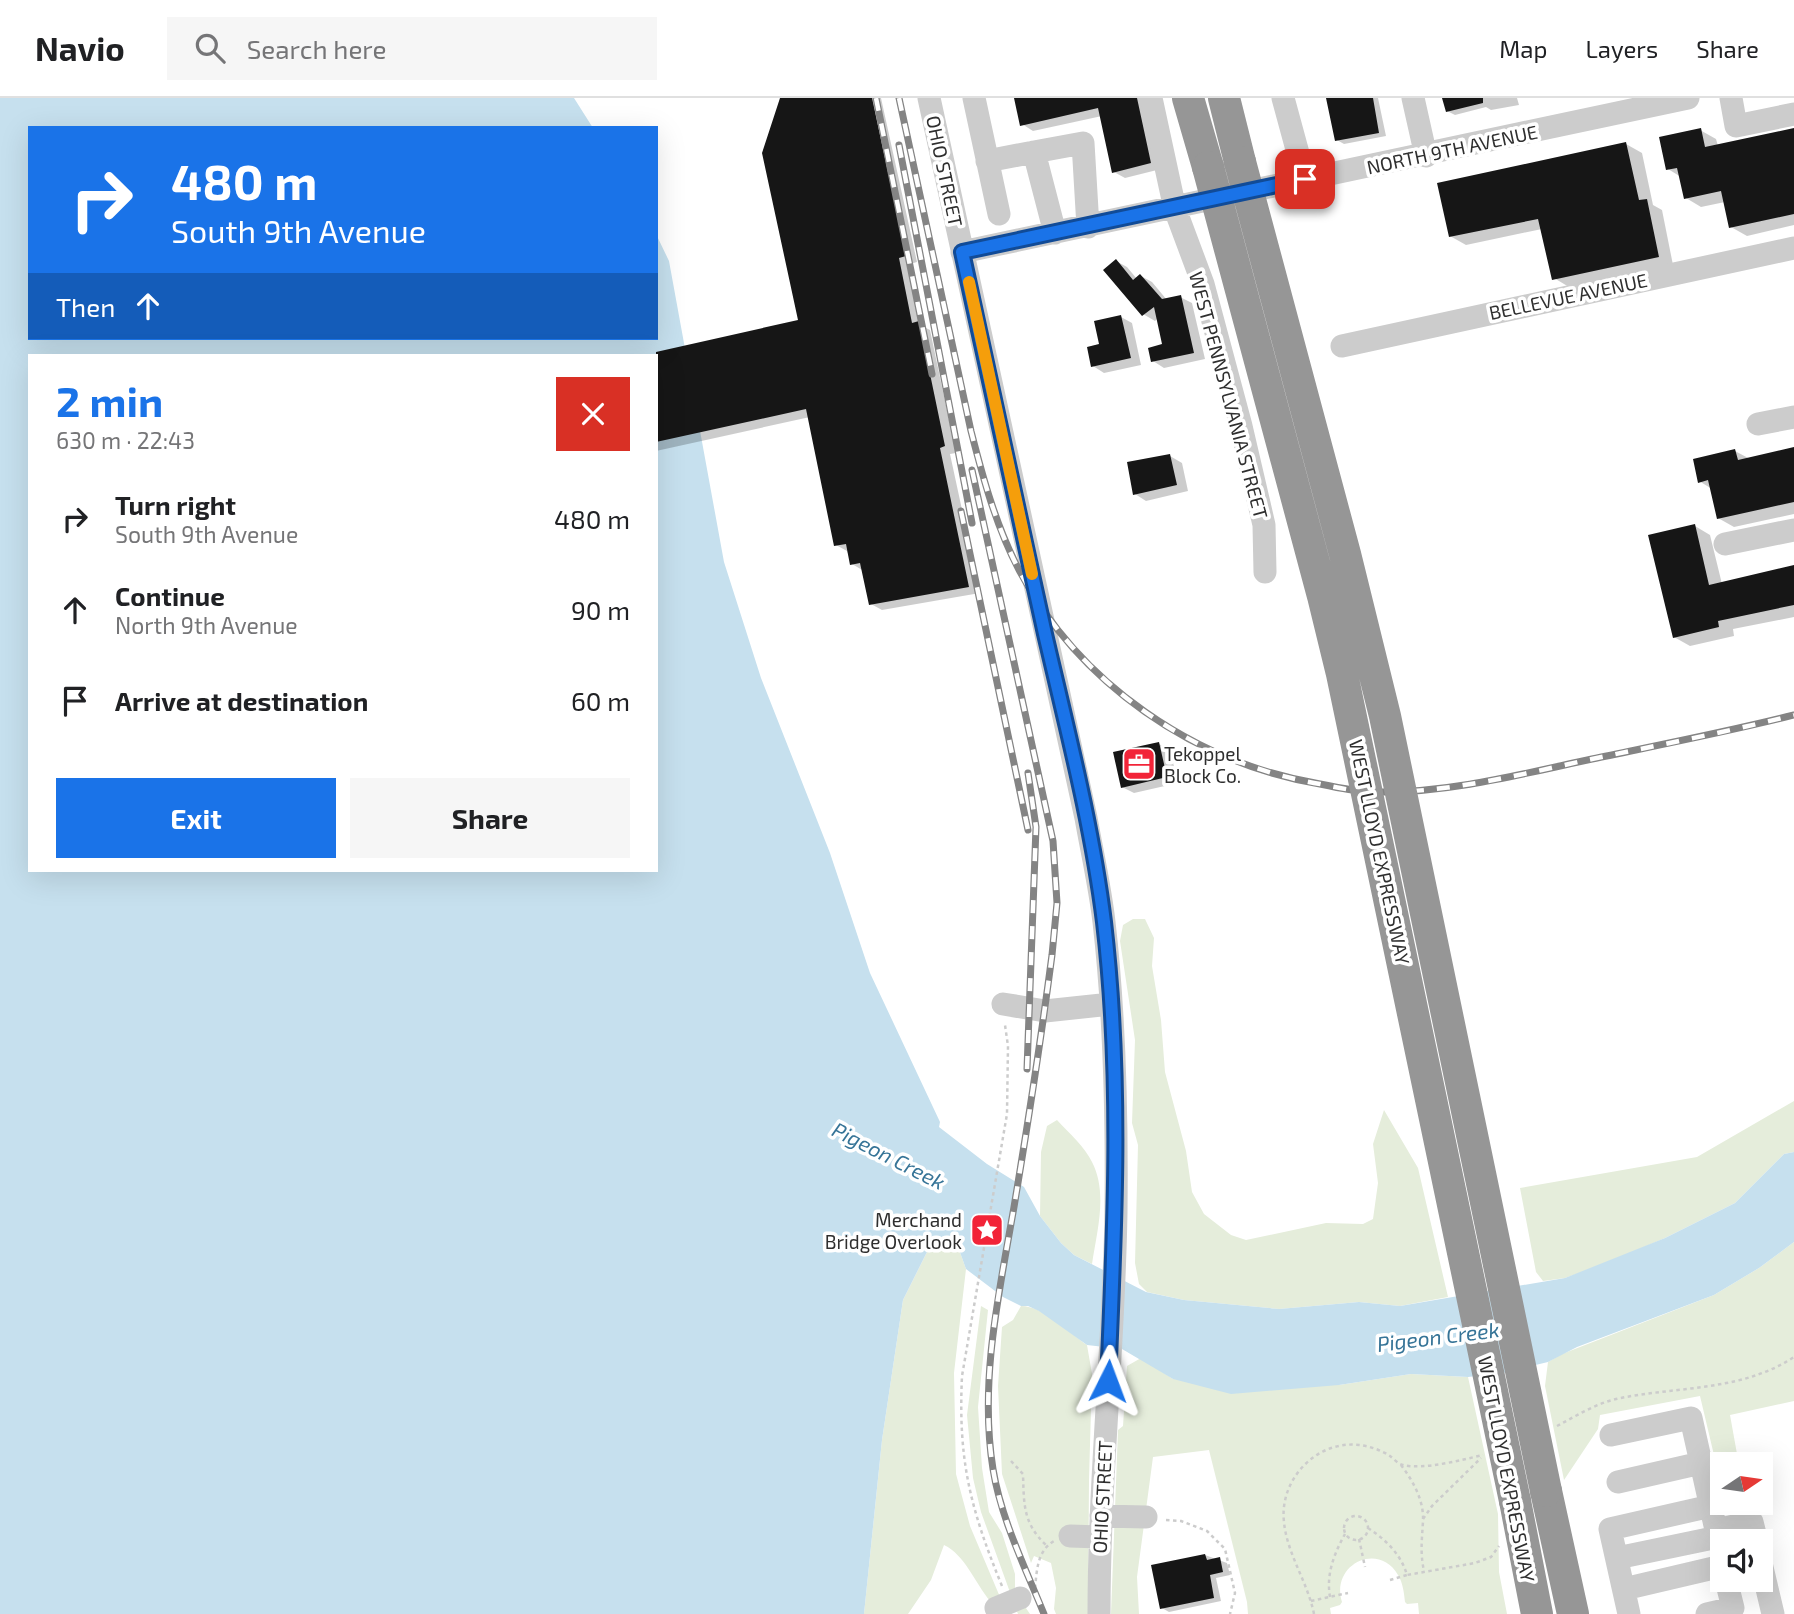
<!DOCTYPE html>
<html lang="en">
<head>
<meta charset="utf-8">
<style>
	:root { --surface:#fff; --page:#f6f6f6; --text:#202124; --muted:#757577; --line:#e0e0e0; --accent:#1a73e8 }
	body { margin:0; font-family:"Exo 2",sans-serif; background:var(--page); color:var(--text); height:100vh; display:flex; flex-direction:column; font-size:26px; white-space:nowrap }
	* { box-sizing:border-box; margin:0 }
	p { font-size:23px; color:var(--muted) }
	.icon { flex:none; width:38px; height:38px; fill:none; stroke:currentColor; stroke-width:2; stroke-linecap:round; stroke-linejoin:round }
	.map { position:relative; flex:1; overflow:hidden }
	.panel { position:absolute; left:28px; top:256px; width:630px; height:518px; display:flex; flex-direction:column; background:var(--surface); border-radius:0px; box-shadow:0 7px 28px #0002 }
	.panel>* { flex:none }
	.top-card { position:absolute; left:28px; top:28px; width:630px; height:214px; border-radius:0px; box-shadow:0 7px 28px #0002; background:#1a73e8; color:#fff; overflow:hidden }
	.needle { width:46px; rotate:77deg }
	.buttons { position:absolute; left:1710px; top:1354px; display:grid; gap:14px }
	.buttons a { display:grid; place-items:center; width:63px; height:63px; border-radius:0px; background:var(--surface); box-shadow:0 7px 28px #0002; font-size:35px }
	.pin { position:absolute; display:grid; place-items:center; width:60px; height:60px; color:#fff; margin:-30px; border-radius:14px; box-shadow:0 4px 10px #0006 }
	.me { position:absolute; width:77px; margin:-38px; rotate:3deg; stroke-linejoin:round; filter:drop-shadow(0 0 5px #0008) }
	.turn { display:flex; align-items:center; gap:24px; height:147px; padding:0 28px; font-size:32px }
	.turn .icon { width:91px; height:91px; stroke-width:2.5 }
	.turn b { display:block; font-size:49px; line-height:60px }
	.then { display:flex; align-items:center; height:66px; padding:0 28px; background:#0003; gap:14px; font-size:26px }
	.round { display:grid; place-items:center; flex:none; width:74px; height:74px; border-radius:0px; background:var(--page) }
	.overview { display:flex; align-items:center; justify-content:space-between; height:119px; padding:0 28px }
	h1 { font-size:42px; font-weight:700; line-height:52px; color:var(--accent) }
	.cta { display:flex; gap:14px; margin-top:auto; padding:14px 28px }
	.cta a { flex:1; height:80px; border-radius:0px; background:var(--accent); color:#fff; font-size:28px; font-weight:700; line-height:80px; text-align:center }
	.cta a+a { background:var(--page); color:var(--text) }
	ul { padding:0; list-style:none }
	li { display:flex; align-items:center; gap:21px; height:91px; padding:0 28px }
	li div { flex:1 }
	li b { display:block; font-size:26px }
	li em { font-style:normal }
	header { display:flex; align-items:center; gap:42px; box-sizing:border-box; height:98px; padding:0 35px; background:var(--surface); border-bottom:2px solid var(--line) }
	header strong { font-size:33px }
	nav { display:flex; gap:38px; margin-inline-start:auto; font-size:24px }
	.search { width:490px; height:63px; background:var(--page); display:flex; align-items:center; gap:18px; box-sizing:border-box; padding:0 24px; border-radius:0px; color:var(--muted); font-size:26px }
	.map>svg:first-child { display:block }
	.green { fill:#e5eddb }
	.water { fill:#c6e0ee; fill-rule:evenodd }
	.shadow { fill:#0003 }
	.building { fill:#161616 }
	.lines { fill:none; stroke-linecap:round; stroke-linejoin:round }
	.path { stroke:#ccc; stroke-width:2.5; stroke-dasharray:3.5 3.5; stroke-linecap:butt }
	.minor { stroke:#ccc; stroke-width:23 }
	.highway { stroke:#969696; stroke-width:32 }
	.rail-casing { stroke:#848484; stroke-width:7 }
	.rail { stroke:#fff; stroke-width:4.5; stroke-dasharray:13; stroke-linecap:butt }
	.highway-bridge { stroke:#969696; stroke-width:32 }
	.route-casing { stroke:#114b97; stroke-width:18 }
	.route { stroke:#1a73e8; stroke-width:12 }
	.slow { stroke:#f59e0b; stroke-width:12 }
	.labels { text-anchor:middle; dominant-baseline:central; stroke-width:7; stroke-linejoin:round; paint-order:stroke }
	.street-label { font-size:19px; fill:#2f2f2f; stroke:#fff }
	.poi-label { font-size:19px; fill:#2f2f2f; stroke:#fff; text-anchor:start }
	.water-label { font-size:21px; font-style:italic; fill:#367497; stroke:#fff }
</style>
</head>
<body>
<header>
<strong>Navio</strong>
<div class="search"><svg class="icon" aria-label="search" viewBox="0 0 24 24"><circle cx="10" cy="10" r="6"/><path d="M15 15l6 6"/></svg>Search here</div>
<nav><a>Map</a><a>Layers</a><a>Share</a></nav>
</header>
<div class="map">
<svg width="1794" height="1516" viewBox="0 0 1794 1516">
	<rect width="100%" height="100%" fill="#fff"/>
	<path class="green" d="M 1133,821 L 1145,821 L 1154,840 L 1152,868 L 1161,922 L 1165,974 L 1186,1053 L 1192,1094 L 1204,1116 L 1231,1137 L 1246,1142 L 1326,1125 L 1363,1126 L 1373,1121 L 1378,1085 L 1373,1046 L 1384,1012 L 1418,1070 L 1448,1199 L 1400,1208 L 1359,1204 L 1279,1211 L 1184,1202 L 1147,1194 L 1139,1186 L 1135,1165 L 1138,1047 L 1132,1025 L 1135,942 L 1120,843 L 1123,827 Z
		M 1794,1003 L 1794,1054 L 1784,1056 L 1735,1105 L 1665,1140 L 1602,1167 L 1565,1180 L 1543,1183 L 1536,1174 L 1520,1090 L 1697,1059 Z
		M 1057,1022 C 1069,1035 1085,1049 1092,1064 C 1108,1095 1097,1133 1092,1166 L 1074,1157 L 1061,1145 L 1040,1118 L 1041,1054 L 1047,1028 Z
		M 946,1141 L 957,1146 L 966,1171 L 954,1275 L 956,1376 L 970,1428 L 1000,1499 L 990,1503 C 975,1485 965,1457 944,1447 L 931,1482 L 908,1516 L 864,1516 L 882,1342 L 903,1202 L 927,1154 L 936,1145 Z
		M 1794,1144 L 1794,1303 L 1730,1317 L 1739,1367 L 1722,1367 L 1722,1391 L 1700,1298 L 1600,1317 L 1598,1331 L 1564,1382 L 1545,1288 L 1548,1264 L 1562,1256 L 1714,1197 L 1759,1170 Z
		M 981,1208 L 988,1212 L 978,1309 L 982,1370 L 989,1414 L 1002,1435 L 1015,1476 L 1015,1494 L 1030,1516 L 1018,1516 L 1016,1511 L 981,1414 L 973,1380 L 967,1317 Z
		M 1021,1208 C 1044,1208 1068,1234 1087,1247 L 1092,1276 L 1089,1382 L 1088,1516 L 1056,1516 L 1054,1511 L 1056,1490 L 1051,1465 L 1034,1458 L 1031,1465 L 1002,1376 L 998,1288 L 1002,1229 L 1013,1222 Z
		M 1141,1260 L 1173,1281 L 1339,1287 L 1411,1276 L 1468,1279 L 1498,1416 L 1499,1474 L 1507,1516 L 1419,1516 L 1418,1505 L 1407,1506 L 1405,1504 C 1404,1495 1403,1485 1398,1477 C 1379,1443 1330,1466 1342,1504 L 1340,1507 L 1330,1510 L 1331,1516 L 1248,1516 L 1247,1504 L 1209,1352 L 1153,1359 L 1137,1479 L 1139,1516 L 1111,1516 L 1118,1332 L 1123,1328 L 1127,1268 Z"/>
	<path class="water" d="M 0,0 L 574,0 L 593,30 L 30,30 L 30,240 L 656,240 L 656,136 L 669,163 L 724,464 L 761,580 L 830,755 L 870,875 L 940,1024 L 939,1029 L 987,1066 L 1024,1089 L 1040,1118 L 1061,1145 L 1074,1157 L 1146,1194 L 1184,1202 L 1279,1211 L 1359,1204 L 1400,1208 L 1565,1180 L 1665,1140 L 1735,1105 L 1784,1056 L 1794,1054 L 1794,1144 L 1759,1170 L 1714,1197 L 1577,1249 L 1548,1264 L 1503,1275 L 1468,1279 L 1411,1276 L 1339,1287 L 1231,1296 L 1173,1281 L 1122,1251 L 1087,1247 L 1039,1213 L 1028,1208 L 1021,1208 L 1003,1199 L 966,1171 L 957,1146 L 946,1141 L 936,1145 L 927,1154 L 903,1202 L 882,1342 L 864,1516 L 0,1516 ZM 30,257 L 656,257 L 656,772 L 30,772 Z"/>
	<path class="shadow" d="M 782,0 L 881,0 L 917,164 L 910,166 L 922,228 L 930,232 L 956,355 L 950,356 L 980,495 L 882,512 L 871,506 L 864,473 L 852,466 L 847,453 L 836,447 L 810,319 L 656,353 L 656,257 L 652,257 L 800,223 Z
		M 1016,0 L 1146,0 L 1161,71 L 1125,80 L 1114,74 L 1102,18 L 1033,33 L 1022,26 Z
		M 1328,0 L 1378,0 L 1386,38 L 1344,46 L 1337,42 Z
		M 1444,0 L 1517,0 L 1519,7 L 1491,12 L 1486,9 L 1455,17 L 1447,13 Z
		M 1700,32 L 1716,41 L 1718,48 L 1794,32 L 1794,127 L 1747,138 L 1731,129 L 1725,104 L 1701,109 L 1686,100 L 1681,79 L 1668,71 Z
		M 1626,46 L 1642,55 L 1653,107 L 1662,112 L 1673,167 L 1569,189 L 1554,180 L 1542,131 L 1466,147 L 1450,138 Z
		M 1116,163 L 1127,169 L 1137,181 L 1141,178 L 1152,184 L 1167,202 L 1180,199 L 1192,205 L 1205,261 L 1164,270 L 1153,263 L 1164,247 L 1158,220 L 1155,223 L 1143,216 Z
		M 1121,219 L 1132,225 L 1141,267 L 1104,275 L 1093,268 L 1101,248 Z
		M 1794,351 L 1794,416 L 1734,429 L 1718,420 L 1712,391 L 1699,383 L 1735,353 L 1750,361 Z
		M 1170,358 L 1182,365 L 1188,393 L 1146,403 L 1135,396 Z
		M 1695,428 L 1710,437 L 1722,486 L 1794,469 L 1794,519 L 1733,531 L 1734,538 L 1690,548 L 1674,539 Z
		M 1159,646 L 1170,652 L 1178,685 L 1134,695 L 1122,689 Z
		M 1205,1457 L 1227,1465 L 1230,1477 L 1216,1480 L 1221,1503 L 1169,1514 L 1162,1510 Z"/>
	<path class="building" d="M 780,0 L 872,0 L 906,158 L 899,160 L 912,225 L 919,223 L 945,348 L 940,350 L 969,489 L 869,507 L 860,465 L 850,467 L 846,446 L 834,448 L 806,311 L 656,344 L 656,254 L 798,222 L 762,55 Z
		M 1014,0 L 1137,0 L 1151,65 L 1112,75 L 1098,10 L 1020,28 Z
		M 1326,0 L 1373,0 L 1379,35 L 1335,43 Z
		M 1442,0 L 1483,0 L 1483,5 L 1446,14 Z
		M 1701,30 L 1705,49 L 1794,30 L 1794,116 L 1729,130 L 1721,93 L 1684,101 L 1677,70 L 1666,72 L 1659,39 Z
		M 1626,44 L 1639,102 L 1647,101 L 1659,159 L 1552,182 L 1538,121 L 1449,139 L 1437,85 Z
		M 1116,161 L 1133,182 L 1140,176 L 1162,201 L 1181,197 L 1194,255 L 1151,264 L 1148,250 L 1162,246 L 1154,209 L 1142,218 L 1103,172 Z
		M 1121,217 L 1131,260 L 1091,269 L 1087,249 L 1099,246 L 1094,223 Z
		M 1794,349 L 1794,404 L 1717,421 L 1708,382 L 1698,385 L 1693,361 L 1735,351 L 1738,362 Z
		M 1170,356 L 1177,387 L 1133,397 L 1127,364 Z
		M 1695,426 L 1709,487 L 1794,467 L 1794,507 L 1718,523 L 1719,529 L 1673,540 L 1648,437 Z
		M 1159,644 L 1167,679 L 1121,690 L 1113,654 Z
		M 1205,1456 L 1207,1462 L 1220,1459 L 1223,1474 L 1210,1477 L 1214,1500 L 1160,1511 L 1151,1467 Z"/>
	<g class="lines">
		<path class="path" d="M 1557,1328 C 1576,1318 1595,1306 1616,1301 C 1676,1288 1741,1294 1794,1259
			M 1011,1363 L 1023,1376 C 1024,1407 1023,1425 1046,1447
			M 1401,1367 C 1413,1383 1424,1402 1423,1423 C 1422,1441 1420,1455 1424,1473
			M1344 1430a12 12 0 1 1 24 0a12 12 0 1 1-24 0Z
			M 1423,1421 L 1432,1408 L 1481,1360
			M 1166,1422 L 1181,1423 L 1207,1433 L 1225,1451 L 1235,1495 L 1230,1516
			M 1368,1430 C 1385,1441 1401,1456 1407,1477 L 1475,1465 L 1491,1459 L 1499,1448
			M 1359,1441 L 1365,1469
			M 1390,1482 L 1407,1477
			M 1002,1488 C 970,1410 958,1362 962,1278 L 1007,1016 L 1008,948 L 1005,927
			M 1035,1490 C 1037,1472 1037,1453 1054,1443
			M 1330,1499 C 1326,1476 1334,1456 1345,1436
			M 1311,1503 L 1348,1495
			M 1314,1516 C 1308,1485 1287,1456 1284,1424 C 1279,1382 1316,1342 1359,1347 C 1369,1348 1381,1352 1390,1358 C 1394,1361 1398,1366 1403,1367 C 1424,1372 1461,1362 1483,1357"/>
		<path class="minor" d="M 929,0 L 1086,720 C 1092,754 1100,789 1104,824 C 1115,920 1117,1018 1116,1114 C 1114,1248 1099,1382 1099,1516
			M 974,0 L 999,116
			M 1151,0 L 1175,111 L 1203,186 L 1241,328 L 1264,427 L 1265,474
			M 1283,0 L 1305,81
			M 1413,0 L 1426,58
			M 1731,0 L 1736,28 L 1794,16
			M 987,63 L 1034,54
			M 1055,135 L 1034,54 L 1083,45 L 1088,129
			M 962,154 L 1688,0
			M 1342,248 L 1794,150
			M 1758,326 L 1794,319
			M 1725,446 L 1794,432
			M 1003,906 L 1045,913 L 1111,906
			M 1611,1337 L 1691,1320 L 1716,1432 L 1752,1424 L 1757,1444
			M 1618,1384 L 1701,1365
			M 1101,1418 L 1146,1419
			M 1070,1438 L 1100,1439
			M 1617,1460 L 1718,1439
			M 1760,1461 L 1773,1516
			M 1624,1491 L 1722,1468
			M 996,1510 L 1020,1500
			M 1629,1516 L 1610,1431 L 1711,1408
			M 1707,1516 L 1733,1510 L 1726,1482"/>
		<path class="highway" d="M 1188,0 L 1208,69
			M 1224,0 L 1240,64
			M 1546,1393 L 1573,1516
			M 1515,1403 L 1537,1516"/>
		<defs>
			<path id="rail" d="M 876,0 L 932,276
				M 899,0 L 971,333 C 983,380 996,428 1019,472 C 1079,586 1195,665 1320,686 C 1339,690 1358,694 1378,694 C 1449,695 1522,676 1592,661 C 1659,647 1727,634 1794,617
				M 899,47 L 972,425
				M 972,372 L 1053,743 L 1057,805 L 1052,857 C 1041,941 1028,1025 1014,1109 C 999,1195 979,1284 993,1371 C 1001,1421 1025,1469 1044,1516
				M 961,413 L 1028,732
				M 1027,971 L 1036,729 L 1028,675"/>
		</defs>
		<use href="#rail" class="rail-casing"/>
		<use href="#rail" class="rail"/>
		<path class="highway-bridge" d="M 1240,64 L 1345,456 L 1385,618 L 1546,1393
			M 1208,69 L 1323,498 L 1342,576 L 1515,1403"/>
	</g>
	<g class="lines">
		<defs>
			<path id="route" d="M 1108,1283 C 1115,1129 1122,977 1104,824 C 1092,727 1067,631 1045,536 C 1017,409 990,282 962,154 L 1305,81"/>
		</defs>
		<use href="#route" class="route-casing"/>
		<use href="#route" class="route"/>
		<path class="slow" d="M 969,184 L 1032,476"/>
	</g>
	<defs>
		<symbol id="office-square" viewBox="-11 -11 22 22"><rect x="-9" y="-9" width="18" height="18" rx="4" fill="#f22438" stroke="#fff"/><path d="M-6-3h4V-5.5h4V-3h4V5H-6ZM-1-4.5V-3h2v-1.5ZM-6 0V1H6V0Z" fill="#fff"/></symbol>
		<symbol id="sight-square" viewBox="-11 -11 22 22"><rect x="-9" y="-9" width="18" height="18" rx="4" fill="#f22438" stroke="#fff"/><path d="M0-6L1.8-2.2L6-1.7L2.9 1.2L3.7 5.4L0 3.3L-3.7 5.4L-2.9 1.2L-6-1.7L-1.8-2.2Z" fill="#fff"/></symbol>
	</defs>
	<g fill-rule="evenodd">
		<use href="#office-square" x="1120" y="647" width="38" height="38"/>
		<use href="#sight-square" x="968" y="1113" width="38" height="38"/>
	</g>
	<g class="labels">
		<g class="street-label">
			<text transform="translate(1452 51) rotate(-12)">NORTH 9TH AVENUE</text>
			<text transform="translate(945 73) rotate(78)">OHIO STREET</text>
			<text transform="translate(1568 198) rotate(-12)">BELLEVUE AVENUE</text>
			<text transform="translate(1229 297) rotate(75)">WEST PENNSYLVANIA STREET</text>
			<text transform="translate(1380 754) rotate(78)">WEST LLOYD EXPRESSWAY</text>
			<text transform="translate(1507 1371) rotate(79)">WEST LLOYD EXPRESSWAY</text>
			<text transform="translate(1102 1399) rotate(-87)">OHIO STREET</text>
		</g>
		<g class="poi-label">
			<text x="1164" y="655">Tekoppel<tspan x="1164" dy="22">Block Co.</tspan></text>
			<text x="962" y="1121" text-anchor="end">Merchand<tspan x="962" dy="22">Bridge Overlook</tspan></text>
		</g>
		<g class="water-label">
			<text transform="translate(889 1057) rotate(27)">Pigeon Creek</text>
			<text transform="translate(1438 1238) rotate(-7)">Pigeon Creek</text>
		</g>
	</g>
</svg>
<div class="buttons">
<a><svg class="needle" viewBox="-14 -14 28 28"><path d="M0-13l5 13h-10z" fill="#e53935"/><path d="M0 13l5-13h-10z" fill="#757577"/></svg></a>
<a><svg class="icon" aria-label="sound" viewBox="0 0 24 24"><path d="M4 9h4l5-4v14l-5-4H4zM17 9q2 3 0 6"/></svg></a>
</div>
<div class="pin" style="left:1305px;top:81px;background:#d93025"><svg class="icon" aria-label="arrive" viewBox="0 0 24 24"><path d="M6 21V4h12l-3 4 3 4H6"/></svg></div>
<svg class="me" style="left:1108px;top:1283px" viewBox="-20 -20 40 40"><path d="M0-17L14 15 0 8-14 15z" fill="#1a73e8" stroke="#fff" stroke-width="4"/></svg>
<div class="top-card">
<div class="turn"><svg class="icon" aria-label="right" viewBox="0 0 24 24"><path d="M7 20v-9h11M14 6l5 5-5 5"/></svg><div><b>480 m</b>South 9th Avenue</div></div>
<div class="then">Then<svg class="icon" aria-label="ahead" viewBox="0 0 24 24"><path d="M12 20V5M6 11l6-6 6 6"/></svg></div>
</div>
<section class="panel">
<div class="overview"><div><h1>2 min</h1><p>630 m · 22:43</p></div><a class="round" style="background:#d93025;color:#fff"><svg class="icon" aria-label="close" viewBox="0 0 24 24"><path d="M6 6l12 12M18 6L6 18"/></svg></a></div>
<ul>
<li><svg class="icon" aria-label="right" viewBox="0 0 24 24"><path d="M7 20v-9h11M14 6l5 5-5 5"/></svg><div><b>Turn right</b><p>South 9th Avenue</p></div><em>480 m</em></li>
<li><svg class="icon" aria-label="ahead" viewBox="0 0 24 24"><path d="M12 20V5M6 11l6-6 6 6"/></svg><div><b>Continue</b><p>North 9th Avenue</p></div><em>90 m</em></li>
<li><svg class="icon" aria-label="arrive" viewBox="0 0 24 24"><path d="M6 21V4h12l-3 4 3 4H6"/></svg><div><b>Arrive at destination</b></div><em>60 m</em></li>
</ul>
<div class="cta"><a>Exit</a><a>Share</a></div>
</section>
</div>
</body>
</html>
